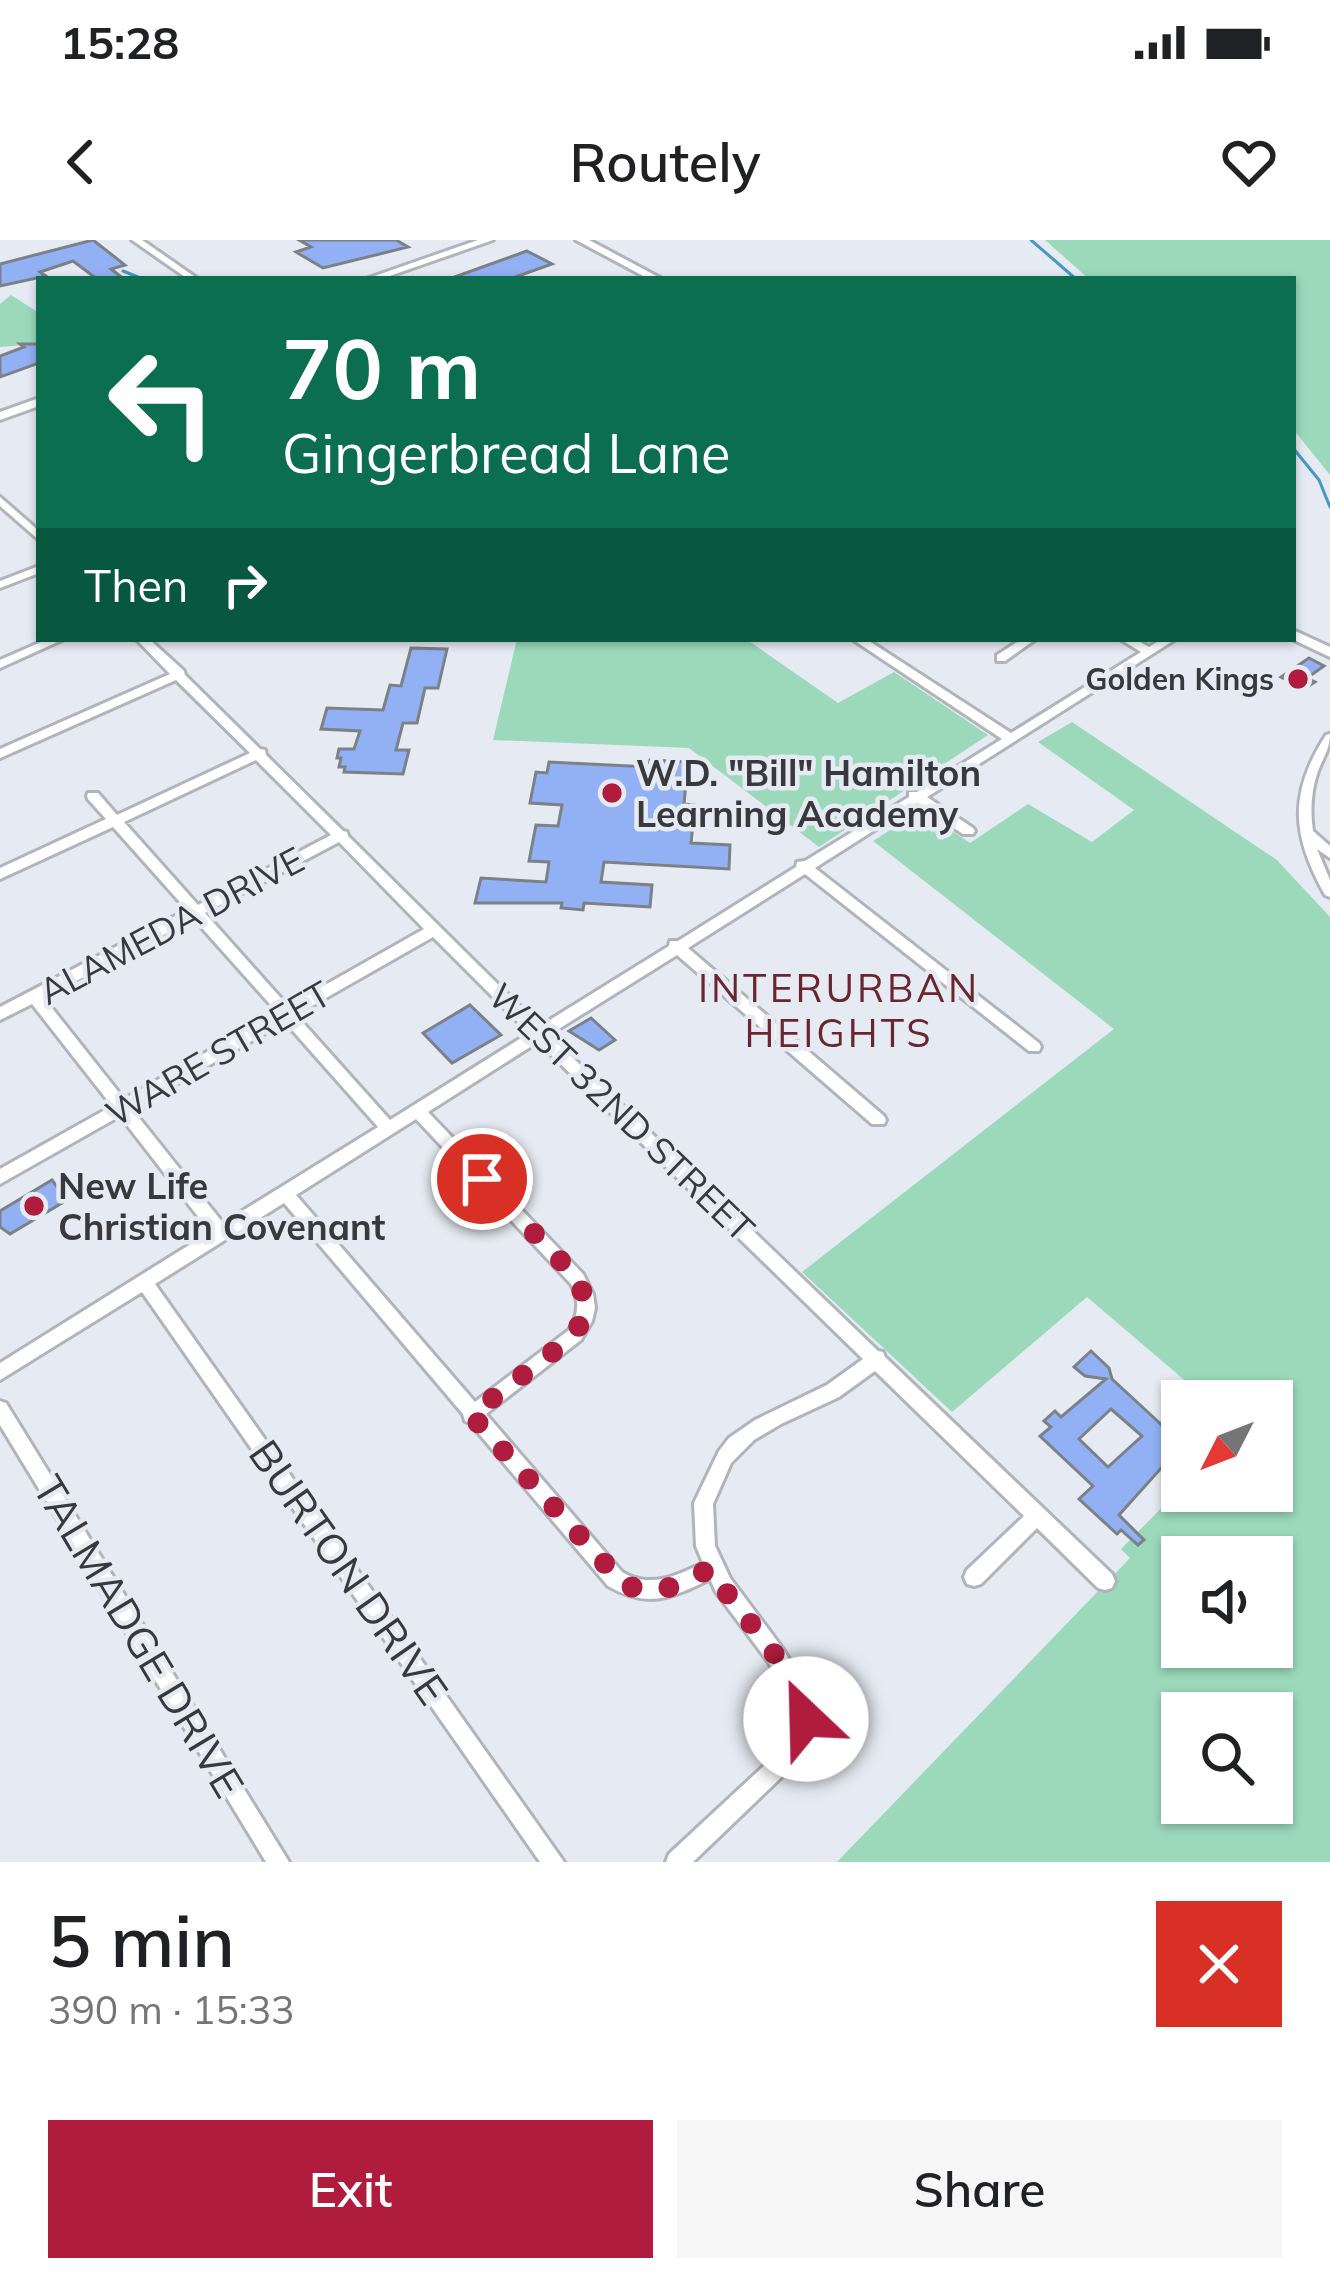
<!DOCTYPE html>
<html lang="en">
<head>
<meta charset="utf-8">
<style>
	:root { --surface:#fff; --page:#f6f6f6; --text:#202124; --muted:#757577; --accent:#af1c3d }
	body { margin:0; font-family:Mulish,sans-serif; background:var(--page); color:var(--text); height:100vh; display:flex; flex-direction:column; font-size:45px; white-space:nowrap }
	* { box-sizing:border-box; margin:0 }
	p { font-size:39px; color:var(--muted) }
	.icon { flex:none; width:66px; height:66px; fill:none; stroke:currentColor; stroke-width:2; stroke-linecap:round; stroke-linejoin:round }
	.map { position:relative; height:1622px; overflow:hidden }
	.details { display:flex; flex-direction:column; background:var(--surface); flex:1 }
	.details>* { flex:none }
	.top-card { position:absolute; left:36px; top:36px; width:1260px; height:366px; border-radius:0px; box-shadow:0 3px 9px #0004; background:#0b6e4f; color:#fff; overflow:hidden }
	.needle { width:78px; rotate:228deg }
	.fabs { position:absolute; left:1161px; top:1140px; display:grid; gap:24px }
	.fabs a { display:grid; place-items:center; width:132px; height:132px; border-radius:0px; background:var(--surface); box-shadow:0 3px 9px #0004; font-size:60px }
	.pin { position:absolute; display:grid; place-items:center; width:102px; height:102px; color:#fff; margin:-51px; border:6px solid #fff; border-radius:50%; box-shadow:0 3px 12px #0007 }
	.me { position:absolute; width:132px; margin:-66px; rotate:336deg; stroke-linejoin:round; filter:drop-shadow(0 0 9px #0008) }
	.turn { display:flex; align-items:center; gap:42px; height:252px; padding:0 48px; font-size:54px }
	.turn .icon { width:156px; height:156px; stroke-width:2.5 }
	.turn b { display:block; font-size:84px; line-height:102px }
	.then { display:flex; align-items:center; height:114px; padding:0 48px; background:#0003; gap:24px; font-size:45px }
	.round { display:grid; place-items:center; flex:none; width:126px; height:126px; border-radius:0px; background:var(--page) }
	.overview { display:flex; align-items:center; justify-content:space-between; height:204px; padding:0 48px }
	h1 { font-size:72px; font-weight:600; line-height:90px }
	.action { display:flex; gap:24px; margin-top:auto; padding:24px 48px }
	.action a { flex:1; height:138px; border-radius:0px; background:var(--accent); color:#fff; font-size:48px; font-weight:600; line-height:138px; text-align:center }
	.action a+a { background:var(--page); color:var(--text) }
	.status { display:flex; justify-content:space-between; align-items:center; height:84px; padding:0 60px; background:var(--surface); direction:ltr }
	.status svg { height:33px; fill:currentColor }
	header { display:flex; justify-content:space-between; align-items:center; height:156px; padding:0 48px; background:var(--surface); font-size:54px; font-weight:600 }
	.map>svg:first-child { display:block }
	.green { fill:#9cd9bb; fill-rule:evenodd }
	.lines { fill:none; stroke-linecap:round; stroke-linejoin:round }
	.stream { stroke:#4898c4; stroke-width:3 }
	.building { fill:#92b1f4; stroke:#7c8087; stroke-width:3; fill-rule:evenodd }
	.minor-casing { stroke:#b0b4bb; stroke-width:6 }
	.major-casing { stroke:#b0b4bb; stroke-width:6 }
	.minor { fill:#fff; fill-rule:evenodd }
	.major { fill:#fff; fill-rule:evenodd }
	.route { stroke:#af1c3d; stroke-width:21; stroke-dasharray:0 37.8 }
	.poi-dot { fill:#af1c3d; stroke:#e6eaf2; stroke-width:4.5 }
	.labels { text-anchor:middle; dominant-baseline:central; stroke-width:9; stroke-linejoin:round; paint-order:stroke }
	.far-poi-label { font-size:30px; font-weight:bold; fill:#38393d; stroke:#e6eaf2; text-anchor:end }
	.poi-label { font-size:36px; font-weight:bold; fill:#38393d; stroke:#e6eaf2; text-anchor:start }
	.street-label { font-size:36px; fill:#38393d; stroke:#e6eaf2 }
	.neighbourhood-label { font-size:39px; letter-spacing:3px; fill:#6b252e; stroke:#e6eaf2 }
	.near-street-label { font-size:42px; fill:#38393d; stroke:#e6eaf2 }
</style>
</head>
<body>
<div class="status"><b>15:28</b><svg viewBox="0 0 49 12"><path d="M0 12V9h3v3zM5 12V6h3v6zM10 12V3h3v9zM15 12V0h3v12zM26 1h20v11H26zM47 4h2v5h-2z"/></svg></div>
<header><svg class="icon" aria-label="back" viewBox="0 0 24 24"><path d="M15 5l-7 7 7 7"/></svg>Routely<svg class="icon" aria-label="heart" viewBox="0 0 24 24"><path d="M12 20l-8-8c-3-5 5-10 8-4 3-6 11-1 8 4z"/></svg></header>
<div class="map">
<svg width="1330" height="1622" viewBox="0 0 1330 1622">
	<rect width="100%" height="100%" fill="#e6eaf2"/>
	<path class="green" d="M 1045,0 L 1330,0 L 1330,235 L 1293,189 L 1293,39 L 1089,39 Z
		M 11,55 L 39,73 L 39,104 L 0,107 L 0,64 Z
		M 517,399 L 746,399 L 838,463 L 894,432 L 988,495 L 819,607 L 689,508 L 493,500 Z
		M 1072,482 L 1277,620 L 1330,677 L 1330,1622 L 837,1622 L 1130,1318 L 1121,1309 L 1182,1247 L 1272,1251 L 1272,1161 L 1209,1161 L 1087,1057 L 952,1172 L 802,1032 L 1114,789 L 873,601 L 921,570 L 970,603 L 1028,564 L 1092,602 L 1134,570 L 1038,502 ZM 1182,1317 L 1272,1317 L 1272,1407 L 1182,1407 ZM 1182,1473 L 1272,1473 L 1272,1563 L 1182,1563 Z"/>
	<g class="lines">
		<path class="stream" d="M 1031,0 L 1076,39
			M 123,31 L 143,39
			M 1293,208 L 1319,240 L 1330,267"/>
	</g>
	<path class="building" d="M 93,0 L 125,25 L 111,29 L 124,39 L 97,39 L 73,21 L 40,32 L 46,36 L 0,46 L 0,24 Z
		M 299,0 L 396,0 L 408,7 L 323,28 L 296,12 L 311,7 Z
		M 527,11 L 552,24 L 510,39 L 449,39 Z
		M 20,104 L 39,104 L 39,123 L 0,137 L 0,116 L 24,107 Z
		M 411,408 L 447,409 L 438,448 L 425,448 L 417,483 L 403,483 L 396,510 L 409,510 L 403,534 L 344,532 L 345,527 L 339,527 L 341,518 L 337,518 L 339,509 L 354,509 L 360,491 L 321,489 L 327,468 L 383,470 L 390,445 L 401,446 Z
		M 1309,418 L 1324,426 L 1307,438 L 1315,442 L 1304,449 L 1281,437 Z
		M 650,520 L 688,522 L 684,564 L 695,565 L 691,603 L 730,605 L 729,629 L 604,622 L 601,642 L 652,645 L 650,667 L 584,663 L 583,670 L 561,668 L 562,663 L 475,663 L 481,638 L 546,642 L 549,622 L 529,621 L 536,585 L 558,586 L 562,565 L 530,563 L 536,532 L 547,533 L 549,522 L 649,527 Z
		M 470,765 L 501,795 L 452,823 L 423,793 Z
		M 591,778 L 615,800 L 599,810 L 569,791 Z
		M 52,940 L 67,960 L 10,994 L 0,987 L 0,971 Z
		M 1091,1111 L 1109,1128 L 1112,1139 L 1165,1188 L 1182,1172 L 1182,1205 L 1119,1275 L 1144,1300 L 1138,1305 L 1121,1290 L 1117,1294 L 1079,1259 L 1093,1246 L 1040,1196 L 1051,1187 L 1044,1181 L 1055,1171 L 1061,1177 L 1106,1139 L 1085,1136 L 1074,1127 ZM 1111,1169 L 1142,1196 L 1108,1227 L 1079,1199 Z"/>
	<g class="lines">
		<defs>
			<path id="minor" d="M 132,0 L 142,0 L 198,39 L 188,39 Z
				M 0,257 L 39,291 L 39,300 L 0,266 Z
				M 39,326 L 39,333 L 0,348 L 0,341 Z
				M 48,399 L 64,399 L 0,428 L 0,420 Z
				M 136,399 L 149,399 L 184,431 L 185,435 L 260,509 L 265,510 L 266,515 L 343,591 L 347,592 L 348,596 L 540,786 L 669,706 L 670,701 L 678,701 L 796,627 L 797,622 L 805,621 L 909,557 L 909,552 L 917,552 L 1002,499 L 852,399 L 866,399 L 1011,493 L 1141,412 L 1120,399 L 1135,399 L 1149,407 L 1162,399 L 1176,399 L 927,557 L 973,588 L 975,591 L 973,594 L 963,594 L 917,563 L 815,628 L 1039,803 L 1041,807 L 1039,811 L 1029,811 L 805,634 L 688,708 L 884,876 L 886,880 L 884,884 L 872,884 L 677,715 L 549,795 L 878,1111 L 883,1112 L 885,1117 L 1112,1334 L 1115,1341 L 1112,1348 L 1105,1350 L 1098,1348 L 1037,1288 L 981,1344 L 974,1346 L 967,1344 L 964,1337 L 967,1330 L 1024,1276 L 875,1131 L 839,1157 L 781,1184 L 754,1200 L 731,1223 L 713,1264 L 715,1306 L 730,1338 L 783,1409 L 803,1443 L 813,1483 L 795,1524 L 693,1622 L 666,1622 L 669,1614 L 781,1510 L 792,1483 L 787,1453 L 769,1423 L 716,1352 L 710,1339 C 672,1358 648,1369 608,1346 L 470,1183 L 465,1181 L 463,1174 L 284,963 L 155,1044 L 564,1622 L 540,1622 L 142,1052 L 0,1140 L 0,1123 L 210,992 L 120,876 L 0,944 L 0,929 L 112,866 L 32,764 L 0,780 L 0,767 L 187,670 L 113,587 L 0,639 L 0,628 L 106,579 L 88,559 L 87,556 L 88,553 L 98,553 L 117,575 L 250,513 L 176,440 L 0,518 L 0,509 L 170,434 ZM 256,520 L 331,595 L 198,665 L 124,582 ZM 339,602 L 424,689 L 288,766 L 205,673 ZM 194,679 L 277,772 L 124,859 L 44,758 ZM 433,697 L 529,793 L 390,880 L 296,775 ZM 285,782 L 378,887 L 223,983 L 132,869 ZM 538,802 L 863,1119 L 827,1145 L 755,1180 L 729,1198 L 719,1211 L 694,1263 L 696,1306 L 703,1323 C 676,1336 650,1349 622,1332 L 486,1174 L 581,1100 L 592,1081 L 595,1068 L 593,1054 L 583,1034 L 428,872 ZM 416,879 L 571,1044 C 580,1060 579,1075 569,1090 L 475,1162 L 296,955 Z
				M 1022,399 L 1036,399 L 1005,421 L 997,421 L 997,415 Z
				M 1330,494 C 1330,509 1323,518 1318,531 C 1311,551 1310,571 1313,591 L 1330,606 L 1330,618 L 1317,609 L 1330,640 L 1330,657 L 1325,655 C 1292,596 1288,554 1326,495 Z
				M 0,1161 L 6,1163 L 289,1622 L 266,1622 L 0,1185 Z"/>
			<path id="major" d="M 478,0 L 493,0 L 381,39 L 366,39 Z
				M 576,0 L 589,0 L 662,39 L 649,39 Z
				M 39,158 L 39,166 L 0,180 L 0,172 Z
				M 1293,390 L 1330,407 L 1330,417 L 1292,399 Z"/>
		</defs>
		<use href="#minor" class="minor-casing"/>
		<use href="#major" class="major-casing"/>
		<use href="#minor" class="minor"/>
		<use href="#major" class="major"/>
	</g>
	<g class="lines">
		<path class="route" d="M 482,939 L 578,1039 L 587,1067 L 575,1095 L 471,1175 L 625,1346 L 661,1351 L 710,1329 C 737,1373 802,1434 806,1479"/>
	</g>
	<g class="poi-dot">
		<circle cx="1298" cy="439" r="12"/>
		<circle cx="612" cy="553" r="12"/>
		<circle cx="34" cy="966" r="12"/>
	</g>
	<g class="labels">
		<g class="far-poi-label">
			<text x="1274" y="439">Golden Kings</text>
		</g>
		<g class="poi-label">
			<text x="636" y="532">W.D. "Bill" Hamilton<tspan x="636" dy="41">Learning Academy</tspan></text>
			<text x="58" y="945">New Life<tspan x="58" dy="41">Christian Covenant</tspan></text>
		</g>
		<g class="street-label">
			<text transform="translate(171 685) rotate(-28)">ALAMEDA DRIVE</text>
			<text transform="translate(218 813) rotate(-30)">WARE STREET</text>
			<text transform="translate(622 872) rotate(44)">WEST 32ND STREET</text>
		</g>
		<g class="neighbourhood-label">
			<text x="839" y="747">INTERURBAN<tspan x="839" dy="45">HEIGHTS</tspan></text>
		</g>
		<g class="near-street-label">
			<text transform="translate(349 1332) rotate(55)">BURTON DRIVE</text>
			<text transform="translate(139 1396) rotate(59)">TALMADGE DRIVE</text>
		</g>
	</g>
</svg>
<div class="fabs">
<a><svg class="needle" viewBox="-14 -14 28 28"><path d="M0-13l5 13h-10z" fill="#e53935"/><path d="M0 13l5-13h-10z" fill="#757577"/></svg></a>
<a><svg class="icon" aria-label="sound" viewBox="0 0 24 24"><path d="M4 9h4l5-4v14l-5-4H4zM17 9q2 3 0 6"/></svg></a>
<a><svg class="icon" aria-label="search" viewBox="0 0 24 24"><circle cx="10" cy="10" r="6"/><path d="M15 15l6 6"/></svg></a>
</div>
<div class="pin" style="left:482px;top:939px;background:#d93025"><svg class="icon" aria-label="arrive" viewBox="0 0 24 24"><path d="M6 21V4h12l-3 4 3 4H6"/></svg></div>
<svg class="me" style="left:806px;top:1479px" viewBox="-20 -20 40 40"><circle r="19" fill="#fff"/><path d="M0-13L10 11 0 6-10 11z" fill="#af1c3d"/></svg>
<div class="top-card">
<div class="turn"><svg class="icon" aria-label="left" viewBox="0 0 24 24"><path d="M17 20v-9H6M10 6l-5 5 5 5"/></svg><div><b>70 m</b>Gingerbread Lane</div></div>
<div class="then">Then<svg class="icon" aria-label="right" viewBox="0 0 24 24"><path d="M7 20v-9h11M14 6l5 5-5 5"/></svg></div>
</div>
</div>
<section class="details">
<div class="overview"><div><h1>5 min</h1><p>390 m · 15:33</p></div><a class="round" style="background:#d93025;color:#fff"><svg class="icon" aria-label="close" viewBox="0 0 24 24"><path d="M6 6l12 12M18 6L6 18"/></svg></a></div>
<div class="action"><a>Exit</a><a>Share</a></div>
</section>
</body>
</html>
